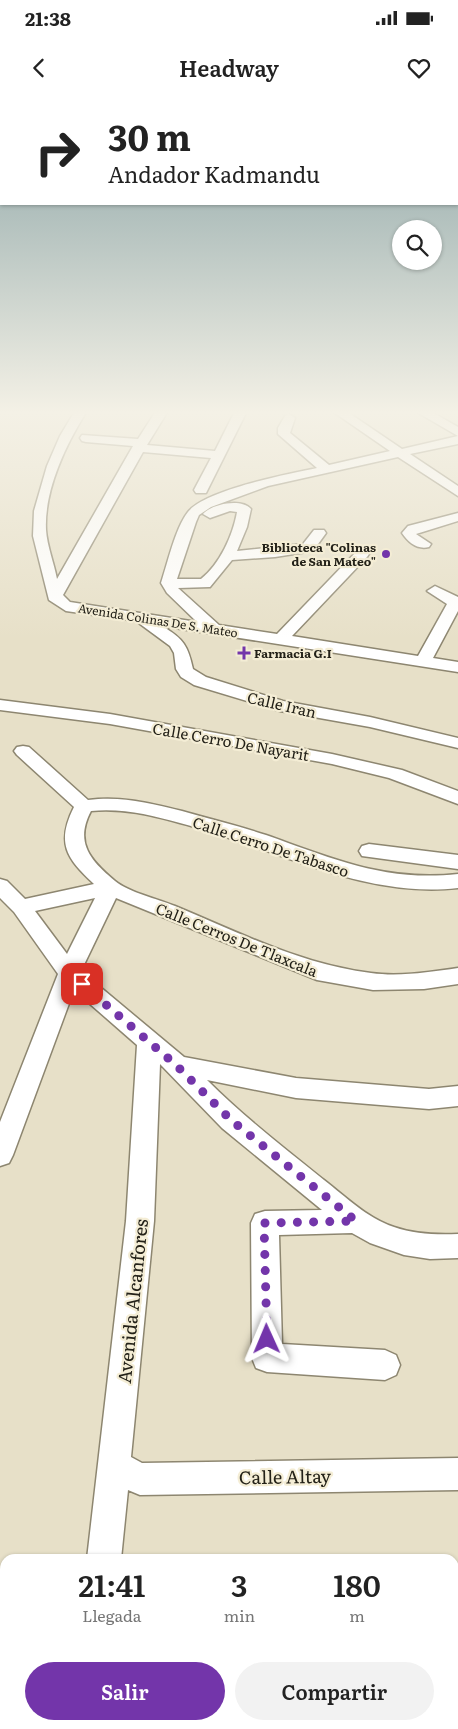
<!DOCTYPE html>
<html lang="es">
<head>
<meta charset="utf-8">
<style>
	:root { --surface:#fff; --page:#f2f2f2; --text:#222; --muted:#767676; --accent:#7335aa }
	body { margin:0; font-family:Literata,serif; background:var(--page); color:var(--text); height:100vh; display:flex; flex-direction:column; font-size:19px; white-space:nowrap }
	* { box-sizing:border-box; margin:0 }
	p { font-size:16px; color:var(--muted) }
	.icon { flex:none; width:28px; height:28px; fill:none; stroke:currentColor; stroke-width:2; stroke-linecap:round; stroke-linejoin:round }
	.map { position:relative; flex:1; overflow:hidden }
	.drawer { position:absolute; left:0px; top:1454px; width:459px; height:176px; display:flex; flex-direction:column; background:var(--surface); border-radius:15px 15px 0 0; box-shadow:0 1px 4px #0004 }
	.drawer>* { flex:none }
	.banner { position:absolute; left:0px; top:0px; width:459px; height:105px; box-shadow:0 1px 4px #0004; background:#fff; color:var(--text); overflow:hidden }
	.controls { position:absolute; left:392px; top:120px; display:grid; gap:10px }
	.controls a { display:grid; place-items:center; width:50px; height:50px; border-radius:50%; background:var(--surface); box-shadow:0 1px 4px #0004; font-size:25px }
	.pin { position:absolute; display:grid; place-items:center; width:42px; height:42px; color:#fff; margin:-21px; border-radius:10px; box-shadow:0 2px 8px #0006 }
	.me { position:absolute; width:55px; margin:-28px; rotate:359deg; stroke-linejoin:round; filter:drop-shadow(0 0 4px #0008) }
	.turn { display:flex; align-items:center; gap:18px; height:105px; padding:0 25px; font-size:22px }
	.turn .icon { width:65px; height:65px; stroke-width:2.5 }
	.turn b { display:block; font-size:35px; line-height:42px }
	.eta { display:flex; justify-content:space-evenly; align-items:center; height:85px; text-align:center }
	.eta b { font-size:30px; font-weight:600; line-height:35px }
	.action { display:flex; gap:10px; margin-top:auto; padding:10px 25px }
	.action a { flex:1; height:58px; border-radius:30px; background:var(--accent); color:#fff; font-size:20px; font-weight:600; line-height:58px; text-align:center }
	.action a+a { background:var(--page); color:var(--text) }
	.status { display:flex; justify-content:space-between; align-items:center; height:35px; padding:0 25px; background:var(--surface); direction:ltr }
	.status svg { height:14px; fill:currentColor }
	header { display:flex; justify-content:space-between; align-items:center; height:65px; padding:0 25px; background:var(--surface); font-size:22px; font-weight:600 }
	.map>svg:first-child { display:block }
	.lines { fill:none; stroke-linecap:round; stroke-linejoin:round }
	.minor-casing { stroke:#8d8670; stroke-width:3 }
	.minor { fill:#fff; fill-rule:evenodd }
	.route { stroke:#7335aa; stroke-width:9; stroke-dasharray:0 16.2 }
	.poi-dot { fill:#7335aa; stroke:#f4edd5; stroke-width:2 }
	.labels { text-anchor:middle; dominant-baseline:central; stroke-width:4.5; stroke-linejoin:round; paint-order:stroke }
	.far-poi-label { font-size:12px; font-weight:bold; fill:#232118; stroke:#f4edd5; text-anchor:end }
	.far-street-label { font-size:12px; fill:#232118; stroke:#f4edd5 }
	.street-label { font-size:15px; fill:#232118; stroke:#f4edd5 }
	.near-street-label { font-size:18px; fill:#232118; stroke:#f4edd5 }
</style>
</head>
<body>
<div class="status"><b>21:38</b><svg viewBox="0 0 49 12"><path d="M0 12V9h3v3zM5 12V6h3v6zM10 12V3h3v9zM15 12V0h3v12zM26 1h20v11H26zM47 4h2v5h-2z"/></svg></div>
<header><svg class="icon" aria-label="back" viewBox="0 0 24 24"><path d="M15 5l-7 7 7 7"/></svg>Headway<svg class="icon" aria-label="heart" viewBox="0 0 24 24"><path d="M12 20l-8-8c-3-5 5-10 8-4 3-6 11-1 8 4z"/></svg></header>
<div class="map">
<svg width="458" height="1629" viewBox="0 0 458 1629">
	<rect width="100%" height="100%" fill="#e7e0c8"/>
	<g class="lines">
		<defs>
			<path id="minor" d="M 75,311 L 87,311 C 66,344 44,390 46,430 C 47,446 54,463 57,479 L 133,346 L 86,342 L 82,341 L 80,338 L 82,335 L 138,339 L 156,311 L 168,311 L 147,345 L 215,351 L 235,311 L 247,311 L 206,393 L 196,393 L 194,390 L 211,358 L 143,352 L 63,495 L 70,502 L 197,522 L 167,493 L 161,483 C 168,462 175,429 188,412 C 205,390 288,374 317,368 L 278,334 L 278,328 L 285,316 L 289,314 L 295,318 L 290,333 L 329,365 L 390,351 L 332,311 L 346,311 L 402,349 L 458,336 L 458,344 L 410,354 L 458,386 L 458,396 L 398,357 L 268,386 L 211,407 L 199,415 L 196,422 L 177,479 L 201,479 C 220,464 233,435 237,412 L 230,411 L 210,418 L 203,414 C 212,404 241,398 251,409 L 247,427 L 237,451 L 303,444 L 314,430 L 324,430 L 326,433 L 313,451 L 275,457 L 232,460 L 210,487 L 178,488 L 219,525 L 277,534 L 357,451 L 367,451 L 369,454 L 367,457 L 292,536 L 418,556 L 447,504 L 427,491 L 435,486 L 458,497 L 458,511 L 433,558 L 458,562 L 458,572 L 162,526 C 184,539 188,546 193,569 L 206,577 L 283,601 L 370,617 L 458,638 L 458,648 L 370,627 L 280,611 L 194,585 L 181,577 L 176,569 L 174,553 L 170,546 L 136,521 L 66,511 L 49,500 L 33,436 L 34,411 L 47,366 L 60,336 Z
				M 415,311 L 430,311 L 458,327 L 458,336 Z
				M 458,413 L 458,421 L 416,434 L 431,444 L 429,447 C 417,450 408,442 402,433 L 408,426 Z
				M 0,600 L 110,614 L 332,654 L 402,670 L 458,691 L 458,704 L 389,678 L 332,664 L 110,624 L 0,610 Z
				M 23,646 L 29,647 L 88,700 C 123,696 148,703 182,711 C 210,719 239,726 266,735 C 334,759 385,782 458,774 L 458,788 C 361,799 273,747 180,723 C 150,715 123,708 91,711 C 74,743 91,761 115,781 C 128,792 158,799 175,806 C 238,832 302,865 371,873 C 399,877 430,872 458,868 L 458,884 L 424,889 L 373,890 L 317,880 L 116,798 L 81,871 L 184,957 L 296,978 L 429,989 L 458,986 L 458,1006 L 429,1009 L 296,998 L 207,980 C 244,1017 284,1048 324,1080 C 346,1097 367,1118 394,1127 C 414,1134 436,1135 458,1134 L 458,1158 L 430,1159 L 404,1155 L 370,1143 L 352,1133 L 279,1135 L 282,1244 L 385,1250 L 396,1255 L 400,1265 L 396,1275 L 385,1280 L 267,1272 L 256,1268 L 252,1258 L 251,1123 L 255,1114 L 265,1111 L 322,1110 L 222,1028 L 160,964 L 154,1121 L 131,1357 L 142,1363 L 458,1358 L 458,1390 L 140,1395 L 128,1390 L 121,1459 L 87,1459 L 126,1121 L 137,945 L 74,890 L 13,1055 L 9,1063 L 0,1066 L 0,1022 L 58,874 L 14,812 L 0,798 L 0,779 L 7,781 L 25,799 L 94,784 C 66,758 56,743 74,707 L 17,655 L 14,651 L 17,647 ZM 95,798 L 67,854 L 35,811 Z
				M 369,744 L 458,755 L 458,769 L 362,756 L 359,751 L 362,746 Z
				M 454,1490 L 458,1490 L 458,1524 L 454,1524 Z
				M 71,1625 L 107,1625 L 107,1629 L 71,1629 Z"/>
		</defs>
		<use href="#minor" class="minor-casing"/>
		<use href="#minor" class="minor"/>
	</g>
	<linearGradient id="sky" x2="0" y2="1"><stop stop-color="#8ba4a6"/><stop offset="0.58" stop-color="#f4f1e6"/><stop offset="1" stop-color="#f4f1e6" stop-opacity="0"/></linearGradient>
	<rect width="458" height="539" fill="url(#sky)"/>
	<g class="lines">
		<path class="route" d="M 82,884 L 176,965 L 231,1020 L 356,1121 L 264,1123 L 267,1239"/>
	</g>
	<g class="poi-dot">
		<circle cx="386" cy="454" r="5"/>
		<path d="M241.5 545.5h5v5h5v5h-5v5h-5v-5h-5v-5h5z"/>
	</g>
	<g class="labels">
		<g class="far-poi-label">
			<text x="376" y="447">Biblioteca "Colinas<tspan x="376" dy="14">de San Mateo"</tspan></text>
			<text x="254" y="553" text-anchor="start">Farmacia G.I</text>
		</g>
		<g class="far-street-label">
			<text transform="translate(158 520) rotate(9)">Avenida Colinas De S. Mateo</text>
		</g>
		<g class="street-label">
			<text transform="translate(282 604) rotate(13)">Calle Iran</text>
			<text transform="translate(231 641) rotate(10)">Calle Cerro De Nayarit</text>
			<text transform="translate(271 746) rotate(18)">Calle Cerro De Tabasco</text>
			<text transform="translate(237 839) rotate(22)">Calle Cerros De Tlaxcala</text>
		</g>
		<g class="near-street-label">
			<text transform="translate(132 1201) rotate(-84)">Avenida Alcanfores</text>
			<text transform="translate(285 1376) rotate(-1)">Calle Altay</text>
		</g>
	</g>
</svg>
<div class="controls">
<a><svg class="icon" aria-label="search" viewBox="0 0 24 24"><circle cx="10" cy="10" r="6"/><path d="M15 15l6 6"/></svg></a>
</div>
<div class="pin" style="left:82px;top:884px;background:#d93025"><svg class="icon" aria-label="arrive" viewBox="0 0 24 24"><path d="M6 21V4h12l-3 4 3 4H6"/></svg></div>
<svg class="me" style="left:267px;top:1239px" viewBox="-20 -20 40 40"><path d="M0-17L14 15 0 8-14 15z" fill="#7335aa" stroke="#fff" stroke-width="4"/></svg>
<div class="banner">
<div class="turn"><svg class="icon" aria-label="right" viewBox="0 0 24 24"><path d="M7 20v-9h11M14 6l5 5-5 5"/></svg><div><b>30 m</b>Andador Kadmandu</div></div>
</div>
<section class="drawer">
<div class="eta">
<div><b>21:41</b><p>Llegada</p></div>
<div><b>3</b><p>min</p></div>
<div><b>180</b><p>m</p></div>
</div>
<div class="action"><a>Salir</a><a>Compartir</a></div>
</section>
</div>
</body>
</html>
